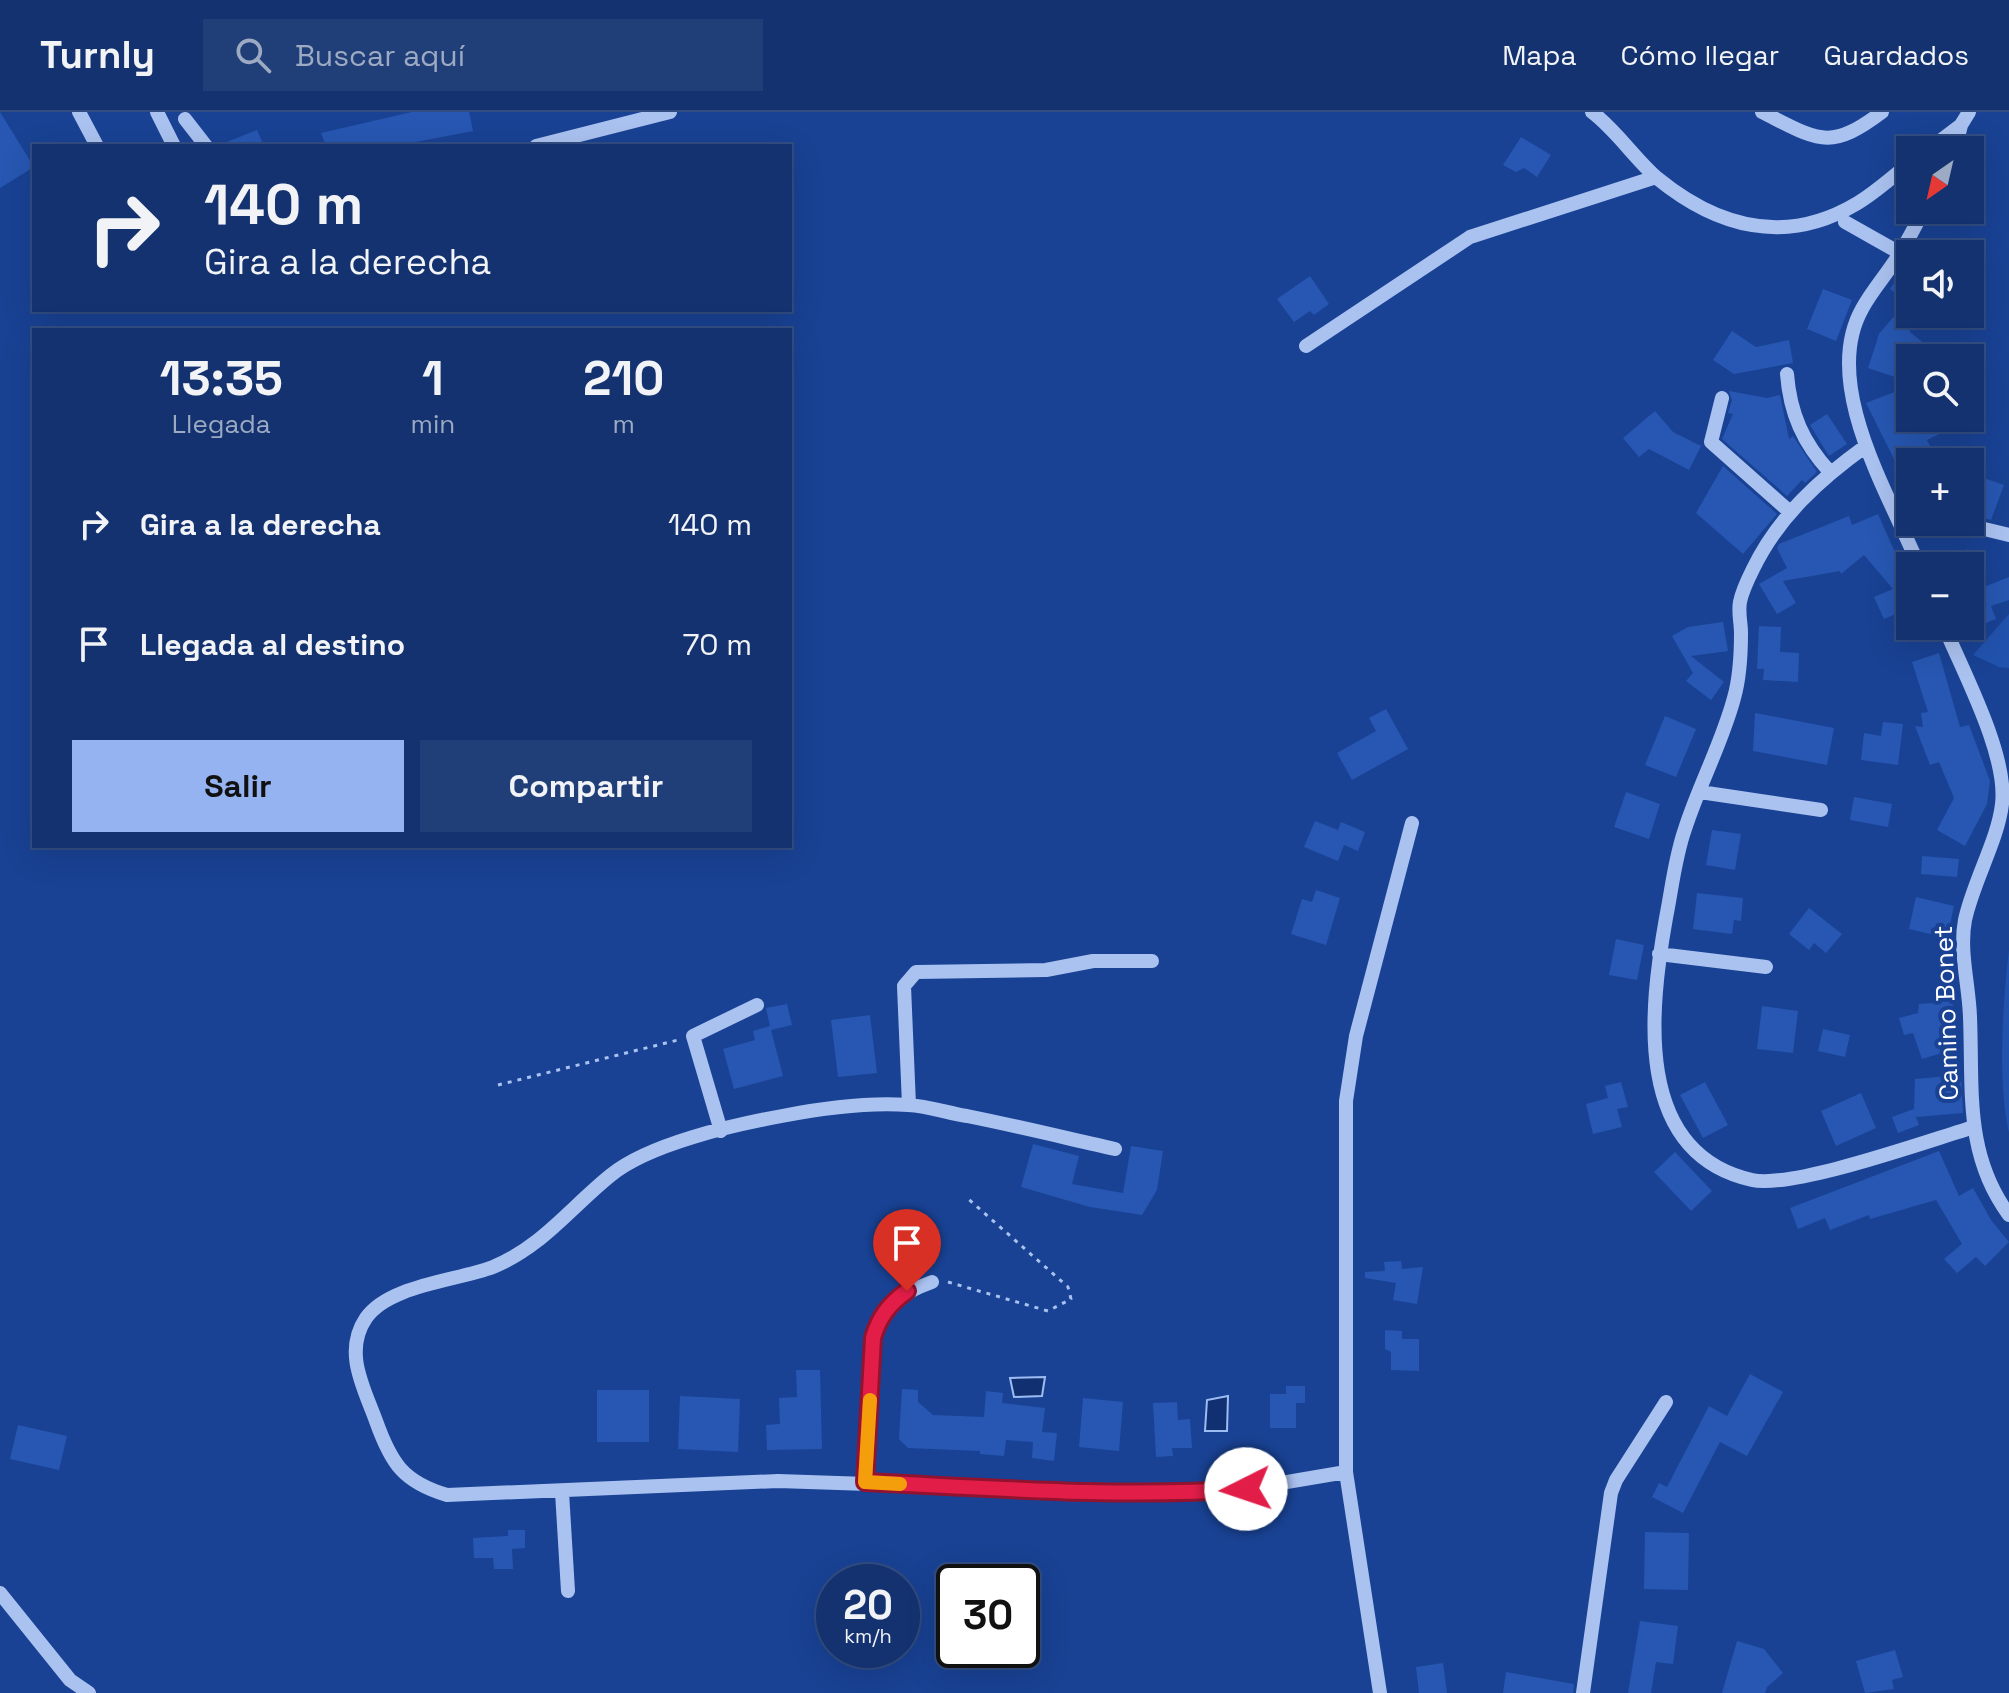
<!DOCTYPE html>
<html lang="es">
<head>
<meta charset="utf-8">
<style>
	:root { --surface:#13326f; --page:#203e77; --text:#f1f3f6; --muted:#9daac3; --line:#324d82; --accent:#95b2f1 }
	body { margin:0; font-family:"Space Grotesk",sans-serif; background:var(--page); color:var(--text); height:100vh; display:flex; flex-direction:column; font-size:30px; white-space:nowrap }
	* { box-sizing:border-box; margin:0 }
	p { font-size:26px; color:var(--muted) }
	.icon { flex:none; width:44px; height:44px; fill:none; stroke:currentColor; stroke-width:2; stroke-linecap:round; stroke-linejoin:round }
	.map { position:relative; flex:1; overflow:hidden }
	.sheet { position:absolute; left:32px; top:216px; width:760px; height:520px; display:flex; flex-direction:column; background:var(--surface); border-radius:0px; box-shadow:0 8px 32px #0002,0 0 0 2px var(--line) }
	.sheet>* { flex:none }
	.banner { position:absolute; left:32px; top:32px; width:760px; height:168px; border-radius:0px; box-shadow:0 8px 32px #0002,0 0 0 2px var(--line); background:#13326f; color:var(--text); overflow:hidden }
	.needle { width:52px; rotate:214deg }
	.tools { position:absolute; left:1896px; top:24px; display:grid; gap:16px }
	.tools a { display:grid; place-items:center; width:88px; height:88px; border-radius:0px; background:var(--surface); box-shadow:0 8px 32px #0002,0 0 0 2px var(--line); font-size:40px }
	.speed { position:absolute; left:816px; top:1452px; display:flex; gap:16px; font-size:40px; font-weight:700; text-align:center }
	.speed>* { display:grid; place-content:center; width:104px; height:104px; border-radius:50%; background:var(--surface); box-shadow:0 8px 32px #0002,0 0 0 2px var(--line); line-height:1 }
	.speed small { font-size:20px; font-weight:400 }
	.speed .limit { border:4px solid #111; border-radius:12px; background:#fff; color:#111 }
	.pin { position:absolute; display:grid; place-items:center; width:68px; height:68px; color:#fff; margin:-82px -34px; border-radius:50% 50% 50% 0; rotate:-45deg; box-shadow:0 0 8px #0007 }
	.pin .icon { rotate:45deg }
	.me { position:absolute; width:88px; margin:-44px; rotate:266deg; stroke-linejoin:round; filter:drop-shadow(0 0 6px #0008) }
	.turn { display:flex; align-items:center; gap:28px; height:168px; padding:0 40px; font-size:36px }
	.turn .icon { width:104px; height:104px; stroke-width:2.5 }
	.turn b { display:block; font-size:56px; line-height:68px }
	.eta { display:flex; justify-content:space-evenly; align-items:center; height:136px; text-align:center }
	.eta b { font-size:48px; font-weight:800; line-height:56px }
	.action { display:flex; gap:16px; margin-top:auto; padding:16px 40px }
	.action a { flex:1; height:92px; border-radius:0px; background:var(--accent); color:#111; font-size:32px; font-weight:800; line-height:92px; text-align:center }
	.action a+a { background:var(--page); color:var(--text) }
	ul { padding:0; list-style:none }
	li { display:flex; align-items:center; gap:24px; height:120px; padding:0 40px }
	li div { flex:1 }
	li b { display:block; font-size:30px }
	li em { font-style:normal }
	header { display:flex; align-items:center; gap:48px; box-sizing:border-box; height:112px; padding:0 40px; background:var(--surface); border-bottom:2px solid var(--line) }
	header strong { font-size:38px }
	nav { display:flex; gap:44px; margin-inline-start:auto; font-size:28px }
	.search { width:560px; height:72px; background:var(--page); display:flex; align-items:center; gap:20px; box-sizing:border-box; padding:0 28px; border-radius:0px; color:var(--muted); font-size:30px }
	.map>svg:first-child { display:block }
	.green { fill:#2152ad }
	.water { fill:#103072; stroke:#9dbcf2; stroke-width:2 }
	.building { fill:#2757b2 }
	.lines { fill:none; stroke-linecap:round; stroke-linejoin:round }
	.path { stroke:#aac2f0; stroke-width:3; stroke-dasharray:4 6; stroke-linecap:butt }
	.minor { stroke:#aac2f0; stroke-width:14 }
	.route-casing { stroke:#92132f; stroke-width:20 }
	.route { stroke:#e11d48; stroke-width:14 }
	.slow { stroke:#f59e0b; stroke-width:14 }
	.labels { text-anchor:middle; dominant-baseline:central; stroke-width:8; stroke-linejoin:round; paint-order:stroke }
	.street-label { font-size:26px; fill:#fff; stroke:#194294 }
</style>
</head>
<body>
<header>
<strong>Turnly</strong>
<div class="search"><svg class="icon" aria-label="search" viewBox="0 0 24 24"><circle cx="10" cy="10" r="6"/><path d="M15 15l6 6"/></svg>Buscar aquí</div>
<nav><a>Mapa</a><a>Cómo llegar</a><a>Guardados</a></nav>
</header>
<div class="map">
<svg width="2009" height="1581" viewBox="0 0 2009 1581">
	<rect width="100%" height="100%" fill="#194294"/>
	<path class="green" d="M 2009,502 L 2009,556 L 1999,555 L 1973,543 Z
		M 2009,837 L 2009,1021 C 1997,969 2003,890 2009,837 Z"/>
	<path class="water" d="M 1045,1265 L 1042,1284 L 1014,1285 L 1010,1266 Z
		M 1228,1284 L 1227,1319 L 1205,1319 L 1207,1288 Z"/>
	<path class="building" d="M 0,0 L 34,55 L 0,76 Z
		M 412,0 L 469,0 L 473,19 L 416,30 L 417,34 L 326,34 L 321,21 Z
		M 257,18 L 264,34 L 219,34 L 219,33 Z
		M 1521,25 L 1551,43 L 1537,65 L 1524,56 L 1516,60 L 1503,53 Z
		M 1910,148 L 1910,220 L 1926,233 L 1915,246 L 1910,246 L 1907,269 L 1868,256 L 1879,222 L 1907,189 L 1890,177 Z
		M 1310,164 L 1329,192 L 1314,203 L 1310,199 L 1294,210 L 1277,187 Z
		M 1823,177 L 1852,188 L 1836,229 L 1807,217 Z
		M 1732,219 L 1756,235 L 1789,228 L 1793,251 L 1734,262 L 1713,248 Z
		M 1905,276 L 1910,290 L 1910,306 L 1931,306 L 1939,322 L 1927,328 L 1938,350 L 1910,350 L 1909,385 L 1893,345 L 1866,291 Z
		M 1729,279 L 1767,286 L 1780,283 L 1789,327 L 1793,324 L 1817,360 L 1805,371 L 1802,368 L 1787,384 L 1722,327 L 1733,302 L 1728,301 L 1732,288 Z
		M 1655,299 L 1673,320 L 1701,334 L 1689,358 L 1649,337 L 1639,345 L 1623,326 Z
		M 1827,302 L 1847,332 L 1829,344 L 1810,313 Z
		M 1723,354 L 1777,402 L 1743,442 L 1696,401 Z
		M 1981,365 L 2004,373 L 1991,408 L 1970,403 L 1970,394 Z
		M 1878,402 L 1908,470 L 1910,469 L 1910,496 L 1884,507 L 1874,485 L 1893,477 L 1864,443 L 1841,462 L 1840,459 L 1783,469 L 1796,491 L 1777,502 L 1759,472 L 1787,456 L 1777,436 L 1779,432 L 1849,404 L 1852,413 Z
		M 1968,437 L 1984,475 L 2009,465 L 2009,488 L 1991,494 L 1996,507 L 1970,517 L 1970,454 L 1929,454 Z
		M 1723,510 L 1728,539 L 1691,544 L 1724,570 L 1711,588 L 1686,569 L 1693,561 L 1672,524 L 1688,515 Z
		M 1759,514 L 1781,515 L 1780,540 L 1799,541 L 1798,570 L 1763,568 L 1764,557 L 1757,557 Z
		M 1939,541 L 1960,615 L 1969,613 L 1990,669 L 1987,692 L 1965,734 L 1937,718 L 1954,686 L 1939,650 L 1930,653 L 1915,614 L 1923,615 L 1921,601 L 1928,600 L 1912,550 Z
		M 1386,597 L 1408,637 L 1352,668 L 1337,641 L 1376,619 L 1369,606 Z
		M 1755,601 L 1834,616 L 1827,653 L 1753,639 Z
		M 1665,604 L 1696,617 L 1676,665 L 1645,653 Z
		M 1883,610 L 1903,612 L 1898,653 L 1861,648 L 1864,621 L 1881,624 Z
		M 1626,680 L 1660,692 L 1649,727 L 1614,715 Z
		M 1854,685 L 1892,692 L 1888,715 L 1850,708 Z
		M 1315,709 L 1338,718 L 1341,710 L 1365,720 L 1358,739 L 1344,733 L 1338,749 L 1304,735 Z
		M 1712,718 L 1741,722 L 1735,758 L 1706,753 Z
		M 1922,744 L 1959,747 L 1957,765 L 1921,762 Z
		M 1316,778 L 1340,786 L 1326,833 L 1291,822 L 1302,787 L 1312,790 Z
		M 1697,781 L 1743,786 L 1741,809 L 1734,808 L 1732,822 L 1693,817 Z
		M 1916,785 L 1954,794 L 1947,826 L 1909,817 Z
		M 1809,796 L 1842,822 L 1826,841 L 1814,831 L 1809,838 L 1789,822 Z
		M 1616,827 L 1644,833 L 1637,868 L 1609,863 Z
		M 1952,877 L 1953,900 L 1944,901 L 1955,937 L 1922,947 L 1913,921 L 1904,923 L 1899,906 L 1918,901 L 1919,892 L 1934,891 L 1933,878 Z
		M 787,892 L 792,913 L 771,918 L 783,964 L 734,977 L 723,937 L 755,928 L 753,919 L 770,914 L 766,896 Z
		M 1762,894 L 1798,899 L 1793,941 L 1757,937 Z
		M 870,903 L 877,961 L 838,965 L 831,908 Z
		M 1823,917 L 1850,923 L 1845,945 L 1818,939 Z
		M 1961,963 L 1963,1001 L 1916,1005 L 1919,1013 L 1898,1021 L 1892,1005 L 1914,997 L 1915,967 Z
		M 1621,970 L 1628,995 L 1617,997 L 1622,1015 L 1593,1022 L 1586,992 L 1608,986 L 1605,974 Z
		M 1705,970 L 1728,1013 L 1703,1026 L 1680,983 Z
		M 1861,981 L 1876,1016 L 1836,1034 L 1821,999 Z
		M 1033,1032 L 1079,1044 L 1072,1072 L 1123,1081 L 1131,1034 L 1163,1039 L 1157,1078 L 1142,1103 L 1090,1095 L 1021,1075 Z
		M 1939,1039 L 1959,1084 L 1973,1076 L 1991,1108 L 2009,1130 L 1985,1154 L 1976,1145 L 1957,1161 L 1944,1147 L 1962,1132 L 1936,1088 L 1870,1107 L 1869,1103 L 1830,1118 L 1825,1106 L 1798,1117 L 1790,1096 Z
		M 1675,1040 L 1712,1079 L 1691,1099 L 1654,1060 Z
		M 1401,1149 L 1402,1157 L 1423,1155 L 1417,1192 L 1393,1188 L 1396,1171 L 1365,1166 L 1365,1160 L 1385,1159 L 1384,1150 Z
		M 1385,1218 L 1402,1219 L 1402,1227 L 1419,1227 L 1419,1259 L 1391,1258 L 1391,1240 L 1385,1237 Z
		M 796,1258 L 820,1258 L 822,1337 L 767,1338 L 766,1313 L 780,1312 L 779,1286 L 797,1285 Z
		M 1750,1262 L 1783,1280 L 1747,1344 L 1720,1330 L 1683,1401 L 1652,1385 L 1659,1371 L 1667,1375 L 1709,1294 L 1727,1304 Z
		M 1286,1274 L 1305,1274 L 1305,1291 L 1296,1291 L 1296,1316 L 1270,1316 L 1270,1282 L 1286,1282 Z
		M 902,1277 L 918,1278 L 918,1290 L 933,1303 L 984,1305 L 986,1279 L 1003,1281 L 1002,1291 L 1045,1296 L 1042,1320 L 1057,1321 L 1054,1349 L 1032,1346 L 1033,1330 L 1006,1328 L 1004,1344 L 980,1342 L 980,1339 L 908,1336 L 899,1327 Z
		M 597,1278 L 649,1278 L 649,1330 L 597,1330 Z
		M 680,1284 L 740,1287 L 738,1340 L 678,1337 Z
		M 1083,1286 L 1123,1290 L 1119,1339 L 1079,1335 Z
		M 1177,1290 L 1178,1308 L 1190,1307 L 1192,1336 L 1172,1336 L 1173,1344 L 1156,1345 L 1153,1291 Z
		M 18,1313 L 67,1324 L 59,1358 L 10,1347 Z
		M 508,1418 L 525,1418 L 525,1436 L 512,1437 L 513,1457 L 494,1457 L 493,1446 L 474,1446 L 473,1426 L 508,1424 Z
		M 1645,1420 L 1689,1421 L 1688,1478 L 1644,1477 Z
		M 1640,1509 L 1678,1514 L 1673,1552 L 1656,1550 L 1651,1581 L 1628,1581 Z
		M 1737,1529 L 1764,1537 L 1783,1561 L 1767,1575 L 1765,1581 L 1722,1581 Z
		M 1895,1538 L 1903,1565 L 1892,1568 L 1894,1577 L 1865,1581 L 1856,1549 Z
		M 1443,1551 L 1447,1581 L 1419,1581 L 1416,1555 Z
		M 1506,1560 L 1574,1572 L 1573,1581 L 1503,1581 Z"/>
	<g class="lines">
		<path class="path" d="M 498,973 L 678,928
			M 948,1170 L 1048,1199 L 1071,1187 L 1068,1175 L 965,1084"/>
		<path class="minor" d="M 79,0 L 97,34
			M 157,0 L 174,34
			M 1592,0 C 1617,19 1634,46 1657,66 C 1717,115 1785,134 1856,92 C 1875,81 1892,65 1910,51
			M 1762,0 C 1818,28 1829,40 1882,0
			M 185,7 L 206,34
			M 536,34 L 670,0
			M 1928,38 L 1961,13 L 1969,0
			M 1955,38 L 1961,13
			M 1845,110 L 1900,141
			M 1306,234 L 1470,125 L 1656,65
			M 1787,262 C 1790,301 1803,331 1830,360
			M 1722,286 L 1711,330 L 1790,400
			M 1866,334 C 1820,367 1778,405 1753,457 C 1748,467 1742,479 1740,490 C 1738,500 1741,511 1741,521 C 1741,543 1740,565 1734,586 C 1722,631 1699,673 1685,717 C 1675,745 1672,776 1666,806 C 1650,896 1632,1041 1752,1068 C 1793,1077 1927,1029 1974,1015
			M 1955,410 L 2009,423
			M 1919,454 C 1890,384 1820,272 1862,197 C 1872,178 1888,161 1900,141 C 1909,127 1916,112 1924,98
			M 1944,514 C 1963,560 2008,643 2002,692 C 1998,728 1973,770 1965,808 C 1959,839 1969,873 1970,905 C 1973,977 1964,1042 2009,1103
			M 1700,680 L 1821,698
			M 1659,842 L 1766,855
			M 909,993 L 904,874 L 916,860 L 1046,858 L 1093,849 L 1152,849
			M 721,1019 L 693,924 L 757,893
			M 1115,1037 C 1066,1026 1017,1014 967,1004 C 948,1001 928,994 908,993 C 866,990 823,996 782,1004 C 733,1013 649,1032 611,1063 C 571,1095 542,1135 493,1155 C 456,1169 389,1173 366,1206 C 343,1240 364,1276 376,1309 C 391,1351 403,1370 447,1383 L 778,1369 L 1172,1382 L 1246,1377 L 1346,1360
			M 865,1370 L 873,1226 C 883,1194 901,1181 932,1170
			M 562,1380 L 568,1479
			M 0,1481 L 70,1568 L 89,1581
			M 1380,1581 L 1346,1360 L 1346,989 L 1356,924 L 1412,711
			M 1583,1581 L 1611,1381 L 1616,1368 L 1666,1290"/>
	</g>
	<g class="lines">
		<defs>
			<path id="route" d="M 907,1179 C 889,1192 879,1205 873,1226 L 865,1370 C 992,1376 1119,1386 1246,1377"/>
		</defs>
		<use href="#route" class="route-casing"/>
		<use href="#route" class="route"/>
		<path class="slow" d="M 870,1288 L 865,1370 L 900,1372"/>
	</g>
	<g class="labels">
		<g class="street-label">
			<text transform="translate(1946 901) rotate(-92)">Camino Bonet</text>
		</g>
	</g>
</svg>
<div class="tools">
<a><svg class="needle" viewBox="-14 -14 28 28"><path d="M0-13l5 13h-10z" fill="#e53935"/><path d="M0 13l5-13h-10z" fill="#9daac3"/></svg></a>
<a><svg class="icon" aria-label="sound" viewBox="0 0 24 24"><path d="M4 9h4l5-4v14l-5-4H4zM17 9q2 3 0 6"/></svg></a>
<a><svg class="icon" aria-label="search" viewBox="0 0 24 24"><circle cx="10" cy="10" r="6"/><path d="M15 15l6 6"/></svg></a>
<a>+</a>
<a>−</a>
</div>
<div class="speed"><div>20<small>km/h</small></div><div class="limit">30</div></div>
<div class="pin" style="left:907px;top:1179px;background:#d93025"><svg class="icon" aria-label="arrive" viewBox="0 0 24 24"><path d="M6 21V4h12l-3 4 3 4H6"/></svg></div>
<svg class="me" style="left:1246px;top:1377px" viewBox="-20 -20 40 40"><circle r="19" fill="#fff"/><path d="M0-13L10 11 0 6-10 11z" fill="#e11d48"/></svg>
<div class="banner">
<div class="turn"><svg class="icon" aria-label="right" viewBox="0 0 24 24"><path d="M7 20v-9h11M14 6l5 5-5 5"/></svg><div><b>140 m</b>Gira a la derecha</div></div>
</div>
<section class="sheet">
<div class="eta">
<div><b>13:35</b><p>Llegada</p></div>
<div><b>1</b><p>min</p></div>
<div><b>210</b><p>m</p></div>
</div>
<ul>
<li><svg class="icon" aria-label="right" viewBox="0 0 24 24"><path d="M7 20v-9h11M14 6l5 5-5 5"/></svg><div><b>Gira a la derecha</b></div><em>140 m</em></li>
<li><svg class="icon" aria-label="arrive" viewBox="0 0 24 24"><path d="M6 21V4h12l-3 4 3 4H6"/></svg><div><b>Llegada al destino</b></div><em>70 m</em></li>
</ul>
<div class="action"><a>Salir</a><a>Compartir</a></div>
</section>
</div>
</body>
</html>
